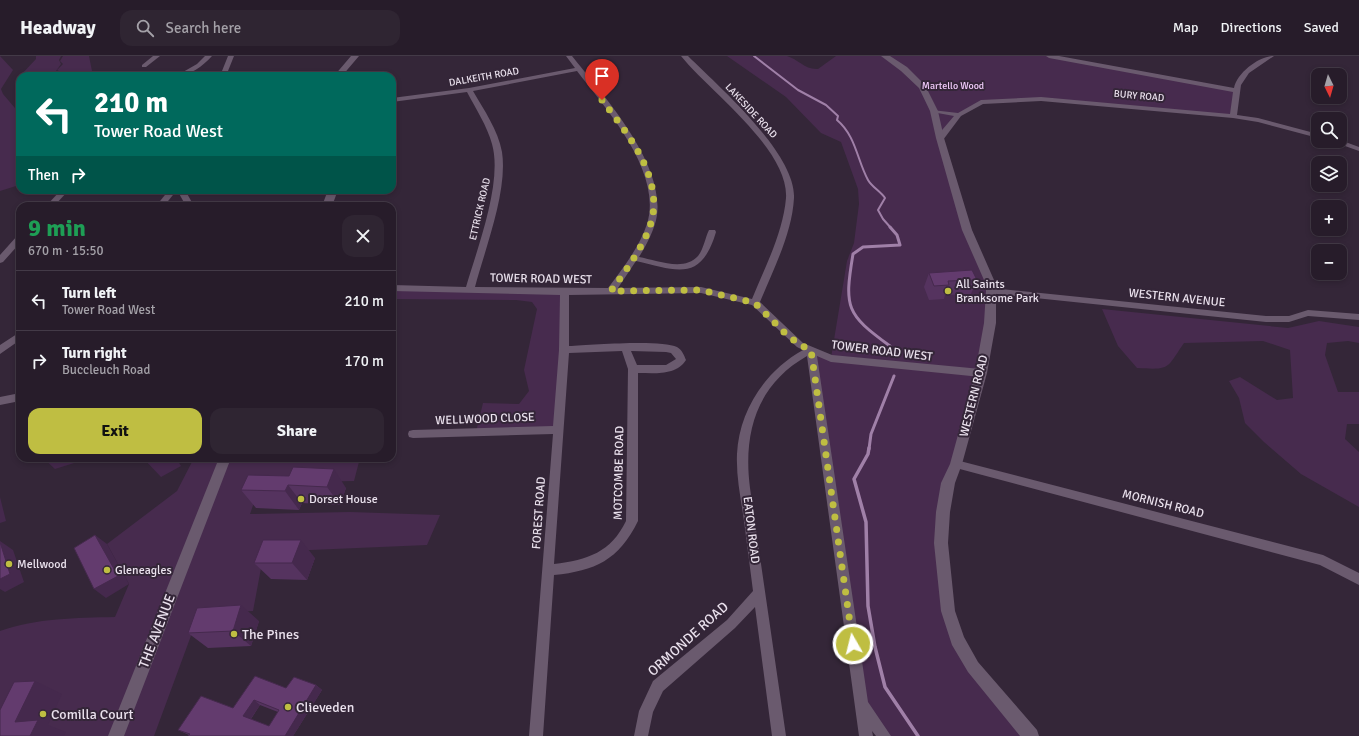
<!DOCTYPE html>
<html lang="en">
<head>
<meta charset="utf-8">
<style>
	:root { --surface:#271c2a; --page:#2f2532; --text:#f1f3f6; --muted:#a4a1a8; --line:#433a47; --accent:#bfbe42 }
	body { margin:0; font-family:Signika,sans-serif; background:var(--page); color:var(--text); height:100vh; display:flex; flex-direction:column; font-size:15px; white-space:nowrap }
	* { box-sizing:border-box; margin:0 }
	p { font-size:13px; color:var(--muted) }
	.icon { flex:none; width:22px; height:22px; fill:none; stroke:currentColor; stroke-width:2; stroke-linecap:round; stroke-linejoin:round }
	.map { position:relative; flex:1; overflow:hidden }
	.sheet { position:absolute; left:16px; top:146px; width:380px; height:260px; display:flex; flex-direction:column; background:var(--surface); border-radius:12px; box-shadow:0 2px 6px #0003,0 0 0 1px var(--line) }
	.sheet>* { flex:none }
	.guide { position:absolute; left:16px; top:16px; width:380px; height:122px; border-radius:12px; box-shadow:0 2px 6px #0003,0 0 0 1px var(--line); background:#00695c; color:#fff; overflow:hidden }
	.needle { width:26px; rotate:175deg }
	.controls { position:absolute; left:1311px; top:12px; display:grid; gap:8px }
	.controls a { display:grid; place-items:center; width:36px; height:36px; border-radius:8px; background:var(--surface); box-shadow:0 2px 6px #0003,0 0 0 1px var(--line); font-size:20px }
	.pin { position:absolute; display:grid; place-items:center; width:34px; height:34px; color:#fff; margin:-41px -17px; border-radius:50% 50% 50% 0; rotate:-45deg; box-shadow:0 0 4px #0007 }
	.pin .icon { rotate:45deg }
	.me { position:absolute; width:44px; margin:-22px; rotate:352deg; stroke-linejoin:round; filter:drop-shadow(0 0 3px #0008) }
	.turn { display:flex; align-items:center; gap:14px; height:84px; padding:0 12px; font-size:18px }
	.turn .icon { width:52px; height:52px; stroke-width:2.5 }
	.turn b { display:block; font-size:28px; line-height:34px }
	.then { display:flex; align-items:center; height:38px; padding:0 12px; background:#0003; gap:8px; font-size:15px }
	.round { display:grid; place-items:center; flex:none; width:42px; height:42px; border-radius:12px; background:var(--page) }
	.head { display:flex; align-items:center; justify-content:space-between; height:68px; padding:0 12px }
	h1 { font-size:24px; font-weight:700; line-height:30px; color:#1e9e55 }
	.action { display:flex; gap:8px; margin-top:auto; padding:8px 12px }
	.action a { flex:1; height:46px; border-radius:12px; background:var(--accent); color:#111; font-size:16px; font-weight:700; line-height:46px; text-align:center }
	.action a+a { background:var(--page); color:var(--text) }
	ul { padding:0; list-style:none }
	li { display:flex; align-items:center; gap:12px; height:60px; padding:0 12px; border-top:1px solid var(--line) }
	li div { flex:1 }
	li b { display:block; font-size:15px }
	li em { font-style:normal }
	header { display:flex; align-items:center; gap:24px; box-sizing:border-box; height:56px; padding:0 20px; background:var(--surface); border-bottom:1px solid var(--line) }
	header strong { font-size:19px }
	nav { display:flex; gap:22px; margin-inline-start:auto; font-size:14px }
	.search { width:280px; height:36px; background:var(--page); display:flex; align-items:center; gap:10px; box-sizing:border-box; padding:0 14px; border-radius:12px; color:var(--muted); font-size:15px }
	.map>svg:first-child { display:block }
	.green { fill:#472b4e }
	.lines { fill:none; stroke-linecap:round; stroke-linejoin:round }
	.stream-far2 { stroke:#a080a8; stroke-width:2 }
	.stream-far1 { stroke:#a080a8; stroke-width:3 }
	.stream { stroke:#a080a8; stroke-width:3.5 }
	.street { fill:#6a5a6e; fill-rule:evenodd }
	.secondary { fill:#6a5a6e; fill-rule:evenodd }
	.wall { fill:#55335f; fill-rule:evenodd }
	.shaded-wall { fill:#45294d }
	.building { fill:#633b6e; stroke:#45294d; fill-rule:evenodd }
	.route { stroke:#bfbe42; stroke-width:7; stroke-dasharray:0 12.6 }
	.poi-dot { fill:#bfbe42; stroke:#342638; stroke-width:1.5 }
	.labels { text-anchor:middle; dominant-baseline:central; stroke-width:4; stroke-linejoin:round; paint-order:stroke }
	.far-street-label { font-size:10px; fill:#eae1ed; stroke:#342638 }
	.far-park-label { font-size:10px; fill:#f1cbfa; stroke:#342638 }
	.street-label { font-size:12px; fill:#eae1ed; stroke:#342638 }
	.poi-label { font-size:12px; fill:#eae1ed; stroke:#342638; text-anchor:start }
	.near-street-label { font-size:14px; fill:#eae1ed; stroke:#342638 }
	.near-poi-label { font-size:14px; fill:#eae1ed; stroke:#342638; text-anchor:start }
</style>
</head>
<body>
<header>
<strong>Headway</strong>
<div class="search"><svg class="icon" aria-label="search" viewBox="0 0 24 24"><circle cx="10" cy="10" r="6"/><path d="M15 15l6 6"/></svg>Search here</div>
<nav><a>Map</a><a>Directions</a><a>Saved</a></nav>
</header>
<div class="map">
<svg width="1359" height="680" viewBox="0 0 1359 680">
	<rect width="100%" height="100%" fill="#342638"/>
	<path class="green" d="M 0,0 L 13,14 L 1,33 L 3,38 L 20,58 L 20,124 L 16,130 L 0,135 Z
		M 36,0 L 61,0 L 59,4 L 61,8 L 56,15 L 68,20 L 20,20 L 36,3 Z
		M 63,0 L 89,0 L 93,20 C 81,20 68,21 57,14 L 63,8 L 60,5 Z
		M 727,0 C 740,0 775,0 787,0 C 798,3 805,14 818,13 L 836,0 L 1049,0 L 1237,35 L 1233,60 L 1041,43 L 981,46 L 959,59 L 940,82 L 989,224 L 990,267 L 943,456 L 957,584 L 1031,680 L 884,680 L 862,649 L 811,294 L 831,302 L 847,205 L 854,187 L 859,148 L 858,133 L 841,86 L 821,77 L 786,41 Z
		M 392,232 L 565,236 L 558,374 L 476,376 L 483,347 L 519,348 L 529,335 L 524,314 L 537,253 L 532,246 L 516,244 L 392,243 Z
		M 1102,253 L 1288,272 L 1319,265 L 1359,271 L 1359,287 L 1348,285 L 1327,287 L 1325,299 L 1338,336 L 1359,336 L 1359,368 L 1347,368 L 1345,383 L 1359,396 L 1359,451 L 1301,418 L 1264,386 L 1245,367 L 1239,342 L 1229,325 L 1240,321 L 1277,344 L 1293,342 L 1290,294 L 1263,285 L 1184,287 C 1166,313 1171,314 1137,312 L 1118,290 Z
		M 194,402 L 360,402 L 354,425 L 261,427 L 250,458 L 350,456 L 440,459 L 427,489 L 264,496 L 253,555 L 199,558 L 154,680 L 0,680 L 0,575 C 37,562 76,562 115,561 L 129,528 L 107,488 L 177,435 Z"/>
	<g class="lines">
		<path class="stream-far2" d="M 754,0 L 798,34 L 826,49 L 838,60 L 837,64 C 856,80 857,104 868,124 C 872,131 880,135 885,142 L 878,154 L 883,163 L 891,172"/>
		<path class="stream-far1" d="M 890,171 L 897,179 L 900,189 L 863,191 L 853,198 C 844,252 846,258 890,290
			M 869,393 L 871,378 L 894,320"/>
		<path class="stream" d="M 869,392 L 868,398 L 854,423 L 866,466 L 868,550 L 875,591 L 885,631 L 918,680"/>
		<path class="street" d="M 153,0 L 160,0 L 146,11 L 142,11 L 142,9 Z
			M 205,0 L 212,0 C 203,10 190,20 176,20 L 197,8 Z
			M 228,0 L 234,0 L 226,20 L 220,20 Z
			M 566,0 L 572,0 C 603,39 664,106 657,159 C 655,173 647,188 639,201 C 656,204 684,216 698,200 C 704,192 705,182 709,174 L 715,174 L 716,176 C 701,226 678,215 636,205 L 618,232 L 701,231 L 752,243 C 765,211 783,177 786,142 C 789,93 709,35 681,0 L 688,0 C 718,30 796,97 794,142 C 792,178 773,214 760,246 L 803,287 L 832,299 L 981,313 L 986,317 L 981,321 L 831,306 L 817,300 L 868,646 L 891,680 L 876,680 L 872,675 L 873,680 L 859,680 L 807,300 C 756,329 743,378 750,432 L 786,680 L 772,680 L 755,551 L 735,572 L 663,635 L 653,656 L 648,680 L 634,680 L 639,655 L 653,625 L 727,564 L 753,535 C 750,512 747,488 744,465 C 741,443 736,421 737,398 C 739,355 765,315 803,294 L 797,291 L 752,249 L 701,237 L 569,239 L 569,290 C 590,289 661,283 677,291 C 682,294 684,299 686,304 C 676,320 654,317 638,317 L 638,465 C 619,504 595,515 554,519 L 543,680 L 529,680 L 553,378 L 413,382 L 409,381 L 408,378 L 409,375 L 413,374 L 553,370 L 559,294 L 560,239 L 392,235 L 392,229 L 466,231 C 477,193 503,126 492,88 C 487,70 476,53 467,36 L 392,46 L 392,42 L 469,32 L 575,12 ZM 577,15 C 607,54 663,116 647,168 C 639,192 623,212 608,232 L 475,231 C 485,193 508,135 502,96 C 498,74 484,54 473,35 ZM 622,295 L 628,313 L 626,465 C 611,496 588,504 554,508 L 569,297 ZM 631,295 L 666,296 L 671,297 L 676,303 L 666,309 L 637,309 Z
			M 1046,0 L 1059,0 L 1234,32 C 1237,17 1259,0 1274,0 L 1249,17 L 1241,29 L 1237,59 L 1258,62 L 1318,78 L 1318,82 L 1258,66 L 1233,62 L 1041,45 L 983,48 L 961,60 L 943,84 L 937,84 L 937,80 L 954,60 L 932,56 L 932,54 L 958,57 L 981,44 L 1041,41 L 1230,58 L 1233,36 L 1049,2 Z
			M 1340,84 L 1359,91 L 1359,95 L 1331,85 Z
			M 61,134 L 69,134 L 54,150 L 46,150 Z
			M 169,134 L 177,134 L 164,150 L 156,150 Z
			M 177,134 L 185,134 L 194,150 L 186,150 Z
			M 20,179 L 20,187 L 3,206 L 0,207 L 0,199 L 17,180 Z
			M 991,232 L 1266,260 L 1289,260 L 1308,254 L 1359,258 L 1359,264 L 1308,260 L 1289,266 L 1266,266 L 988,237 L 987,235 L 988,233 Z
			M 20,276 L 20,284 L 0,298 L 0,289 Z
			M 20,337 L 20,345 L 0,349 L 0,341 Z
			M 956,404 L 1323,499 L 1359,517 L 1359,529 L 1320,509 L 956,412 L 952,411 L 951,408 L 952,405 Z"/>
		<path class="secondary" d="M 351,0 L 359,0 L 342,20 L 334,20 Z
			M 881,0 L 890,0 L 907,11 L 925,29 L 938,55 L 944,82 L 972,174 L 994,224 L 996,235 L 996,267 L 987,317 L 962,408 L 955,427 L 950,456 L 948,487 L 955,555 L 964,581 L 978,606 L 1037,674 L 1039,680 L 1020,680 L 968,616 L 952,589 L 941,555 L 934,487 L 936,456 L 941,427 L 950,408 L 975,317 L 984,267 L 986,235 L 984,224 L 962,174 L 936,82 L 930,55 L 919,32 L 901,15 Z
			M 328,134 L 338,134 L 332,150 L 322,150 Z
			M 219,402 L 231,402 L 124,680 L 108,680 Z"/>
	</g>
	<path class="wall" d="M 929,217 L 977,224 L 971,238 L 945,239 L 944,243 L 929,244 L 924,231 Z
		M 289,420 L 346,432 L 340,449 L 302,447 L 299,454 L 256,452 L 241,434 Z
		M 315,502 L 307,524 L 271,523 L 254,507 Z
		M 259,565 L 251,590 L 208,592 L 188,577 Z
		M 316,629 L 322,634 L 293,680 L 189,679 L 178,674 L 286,632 ZM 260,649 L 278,656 L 269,670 L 251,663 Z"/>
	<path class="shaded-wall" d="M 43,402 L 90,402 L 55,413 Z
		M 143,402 L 176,402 L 181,410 L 161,421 Z
		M 334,413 L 346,432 L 340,449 L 327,431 Z
		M 288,429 L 302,447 L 299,454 L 285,435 Z
		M 0,441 L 6,465 L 0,467 Z
		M 95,479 L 107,488 L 129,528 L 106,542 L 94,533 Z
		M 301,484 L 315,502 L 307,524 L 292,507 Z
		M 0,485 L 13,494 L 24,526 L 5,536 L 0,533 Z
		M 241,549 L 259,565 L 251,590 L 233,575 Z
		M 35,625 L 62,638 L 48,669 L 66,676 L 64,680 L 30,680 L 15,666 Z
		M 316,629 L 322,634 L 293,680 L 285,680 Z
		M 254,644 L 260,649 L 250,664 L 243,660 Z"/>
	<path class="building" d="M 972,214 L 977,224 L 948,225 L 949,229 L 934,230 L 929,217 Z
		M 293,411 L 334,413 L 327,431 L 288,429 L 285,435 L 241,434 L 248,419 L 289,420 Z
		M 95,479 L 118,520 L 94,533 L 74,492 Z
		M 263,484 L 301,484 L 292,507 L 254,507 Z
		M 0,486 L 10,518 L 0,523 Z
		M 241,549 L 233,575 L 188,577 L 197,552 Z
		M 255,620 L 286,632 L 294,621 L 316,629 L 285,680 L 188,680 L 190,678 L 178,674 L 201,640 L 233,652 ZM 254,644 L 279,654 L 269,670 L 243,660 Z
		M 35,625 L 15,666 L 38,664 L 30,680 L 0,680 L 0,654 L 14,626 Z"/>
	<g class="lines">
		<path class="route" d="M 602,44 C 626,76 659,115 653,158 C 649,184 626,214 611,235 L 701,234 L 755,247 L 785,277 L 800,289 L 811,294 L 853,588"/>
	</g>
	<g class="poi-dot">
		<circle cx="948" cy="235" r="4"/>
		<circle cx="301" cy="443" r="4"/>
		<circle cx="9" cy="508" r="4"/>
		<circle cx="107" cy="514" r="4"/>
		<circle cx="234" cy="578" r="4"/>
		<circle cx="288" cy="651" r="4"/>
		<circle cx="43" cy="658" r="4"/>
	</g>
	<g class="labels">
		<g class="far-street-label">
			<text transform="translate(484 21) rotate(-10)">DALKEITH ROAD</text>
			<text transform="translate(1139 40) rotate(5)">BURY ROAD</text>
			<text transform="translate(751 55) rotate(47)">LAKESIDE ROAD</text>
			<text transform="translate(480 153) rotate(-77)">ETTRICK ROAD</text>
		</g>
		<g class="far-park-label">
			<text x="953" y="30">Martello Wood</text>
		</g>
		<g class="street-label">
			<text transform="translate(541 223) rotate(1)">TOWER ROAD WEST</text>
			<text transform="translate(1177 242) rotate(6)">WESTERN AVENUE</text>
			<text transform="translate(882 295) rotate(7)">TOWER ROAD WEST</text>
			<text transform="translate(974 340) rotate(-76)">WESTERN ROAD</text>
			<text transform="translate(485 363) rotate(-2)">WELLWOOD CLOSE</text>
			<text transform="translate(619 417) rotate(-89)">MOTCOMBE ROAD</text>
			<text transform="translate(1163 448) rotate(14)">MORNISH ROAD</text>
			<text transform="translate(539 457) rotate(-86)">FOREST ROAD</text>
			<text transform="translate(751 474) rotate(83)">EATON ROAD</text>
		</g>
		<g class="poi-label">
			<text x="956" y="228">All Saints<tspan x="956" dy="14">Branksome Park</tspan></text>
			<text x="309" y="443">Dorset House</text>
			<text x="17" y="508">Mellwood</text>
			<text x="115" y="514">Gleneagles</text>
		</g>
		<g class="near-street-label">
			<text transform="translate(157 575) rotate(-69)">THE AVENUE</text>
			<text transform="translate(688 583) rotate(-42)">ORMONDE ROAD</text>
		</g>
		<g class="near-poi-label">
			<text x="242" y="578">The Pines</text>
			<text x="296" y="651">Clieveden</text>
			<text x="51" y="658">Comilla Court</text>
		</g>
	</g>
</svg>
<div class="controls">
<a><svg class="needle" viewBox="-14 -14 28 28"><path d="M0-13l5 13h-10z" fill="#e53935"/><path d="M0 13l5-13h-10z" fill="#a4a1a8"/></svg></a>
<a><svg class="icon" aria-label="search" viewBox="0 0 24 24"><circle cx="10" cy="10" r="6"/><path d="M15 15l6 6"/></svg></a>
<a><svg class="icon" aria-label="layers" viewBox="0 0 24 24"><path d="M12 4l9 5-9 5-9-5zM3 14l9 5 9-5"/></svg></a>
<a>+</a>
<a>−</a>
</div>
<div class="pin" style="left:602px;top:44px;background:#d93025"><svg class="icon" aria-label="arrive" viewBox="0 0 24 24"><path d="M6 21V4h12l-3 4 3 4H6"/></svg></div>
<svg class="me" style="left:853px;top:588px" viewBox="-20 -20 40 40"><circle r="17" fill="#bfbe42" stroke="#fff" stroke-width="3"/><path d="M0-11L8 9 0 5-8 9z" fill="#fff"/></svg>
<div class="guide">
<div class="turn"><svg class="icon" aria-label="left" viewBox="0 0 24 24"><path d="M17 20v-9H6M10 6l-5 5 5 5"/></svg><div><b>210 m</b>Tower Road West</div></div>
<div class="then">Then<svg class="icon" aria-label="right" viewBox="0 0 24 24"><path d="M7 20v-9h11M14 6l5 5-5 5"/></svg></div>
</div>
<section class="sheet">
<div class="head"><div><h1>9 min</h1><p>670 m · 15:50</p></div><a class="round"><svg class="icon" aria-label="close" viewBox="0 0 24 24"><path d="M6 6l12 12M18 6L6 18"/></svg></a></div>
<ul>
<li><svg class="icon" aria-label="left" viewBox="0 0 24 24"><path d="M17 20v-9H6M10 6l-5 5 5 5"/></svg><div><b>Turn left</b><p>Tower Road West</p></div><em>210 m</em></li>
<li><svg class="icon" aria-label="right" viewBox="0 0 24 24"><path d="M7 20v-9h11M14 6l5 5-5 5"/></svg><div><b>Turn right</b><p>Buccleuch Road</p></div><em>170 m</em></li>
</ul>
<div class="action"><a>Exit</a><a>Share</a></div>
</section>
</div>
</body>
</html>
